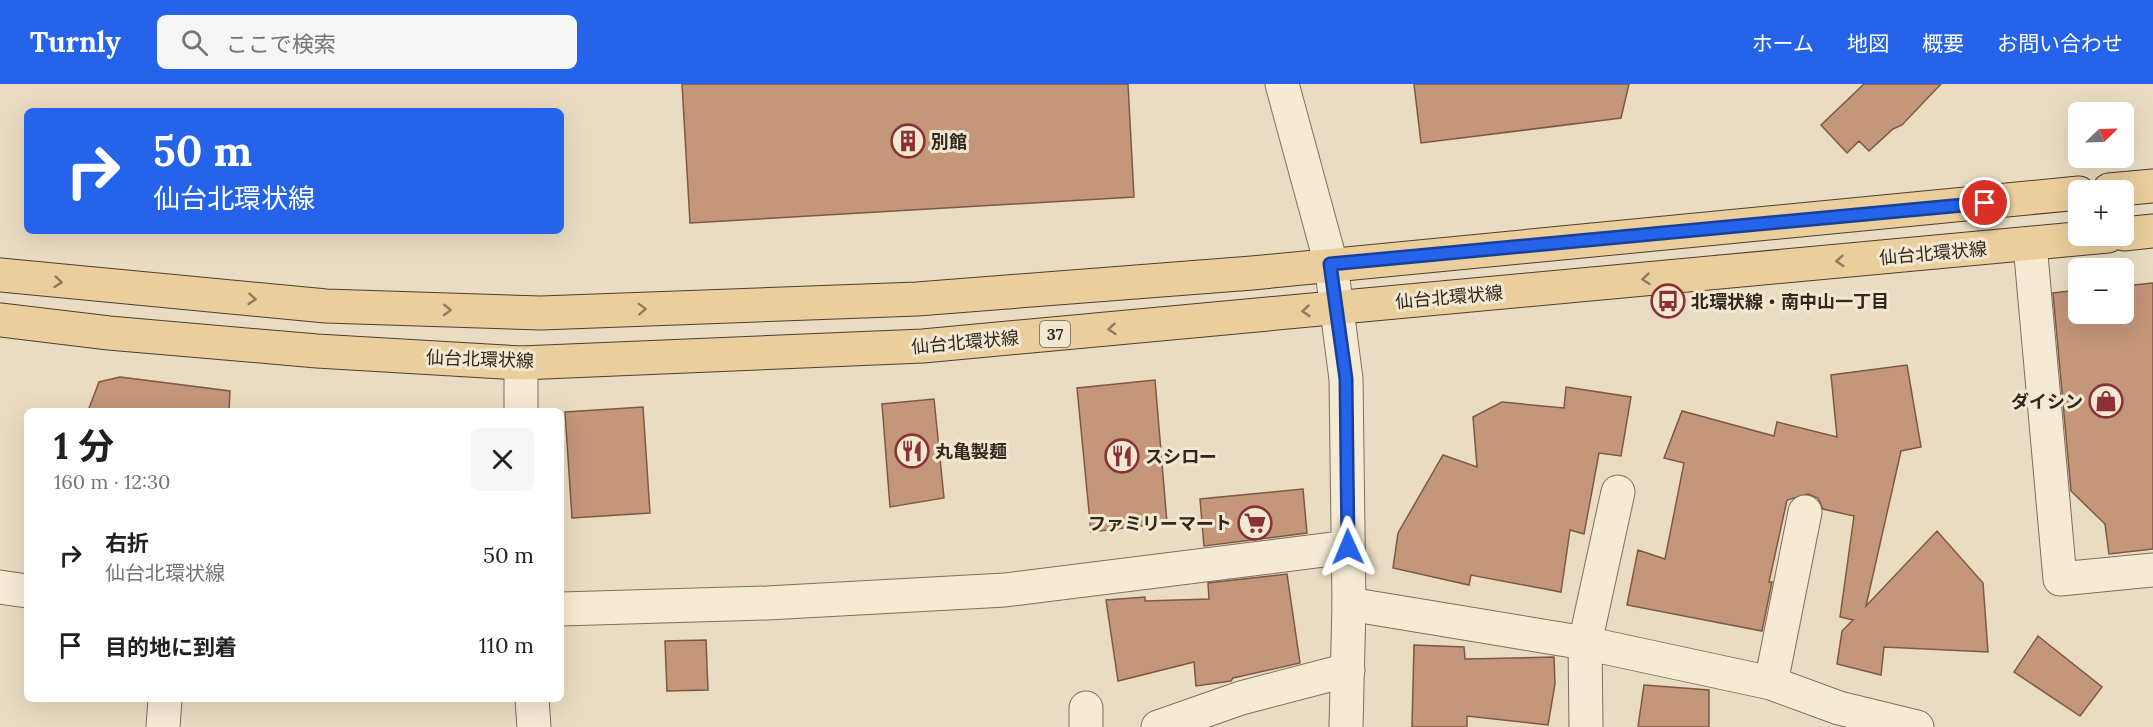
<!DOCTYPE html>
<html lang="ja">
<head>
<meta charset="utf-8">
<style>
	:root { --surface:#fff; --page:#f6f6f6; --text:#202124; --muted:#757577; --accent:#2563eb }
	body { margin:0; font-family:Lora,"Noto Sans JP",serif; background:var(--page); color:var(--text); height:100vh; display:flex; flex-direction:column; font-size:22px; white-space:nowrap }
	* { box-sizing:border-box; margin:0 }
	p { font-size:20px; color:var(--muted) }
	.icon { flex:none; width:33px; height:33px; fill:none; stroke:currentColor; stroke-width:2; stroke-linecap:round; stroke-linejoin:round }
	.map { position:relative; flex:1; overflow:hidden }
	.details { position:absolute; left:24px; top:324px; width:540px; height:294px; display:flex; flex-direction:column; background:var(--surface); border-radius:9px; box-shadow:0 6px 24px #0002 }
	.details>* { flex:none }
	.hud { position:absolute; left:24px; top:24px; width:540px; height:126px; border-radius:9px; box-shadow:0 6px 24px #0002; background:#2563eb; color:#fff; overflow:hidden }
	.needle { width:39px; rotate:67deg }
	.buttons { position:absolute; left:2068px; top:18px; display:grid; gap:12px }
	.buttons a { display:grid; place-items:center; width:66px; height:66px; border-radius:9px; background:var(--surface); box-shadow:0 6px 24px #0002; font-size:30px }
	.pin { position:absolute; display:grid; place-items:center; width:51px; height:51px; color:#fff; margin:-26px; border:3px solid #fff; border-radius:50%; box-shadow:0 2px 6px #0007 }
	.me { position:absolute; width:66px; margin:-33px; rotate:359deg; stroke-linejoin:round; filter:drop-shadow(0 0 4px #0008) }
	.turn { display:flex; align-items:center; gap:21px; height:126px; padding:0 30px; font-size:27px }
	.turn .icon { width:78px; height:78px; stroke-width:2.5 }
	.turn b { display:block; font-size:42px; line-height:51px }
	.round { display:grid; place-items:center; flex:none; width:63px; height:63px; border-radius:9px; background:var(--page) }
	.summary { display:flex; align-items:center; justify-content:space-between; height:102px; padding:0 30px }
	h1 { font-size:36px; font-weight:700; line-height:45px }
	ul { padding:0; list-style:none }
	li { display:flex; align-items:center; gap:18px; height:90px; padding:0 30px }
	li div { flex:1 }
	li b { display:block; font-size:22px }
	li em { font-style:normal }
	header { display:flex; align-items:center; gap:36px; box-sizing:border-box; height:84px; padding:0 30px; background:var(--accent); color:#fff }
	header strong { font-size:28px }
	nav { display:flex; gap:33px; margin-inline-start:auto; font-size:21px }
	.search { width:420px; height:54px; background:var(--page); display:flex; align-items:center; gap:15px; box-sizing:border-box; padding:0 21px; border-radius:9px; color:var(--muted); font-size:22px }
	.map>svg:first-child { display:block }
	.building { fill:#c4967a; stroke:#7e5843; stroke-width:1.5 }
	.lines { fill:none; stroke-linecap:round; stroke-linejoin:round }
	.minor-casing { stroke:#816d5b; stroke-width:35 }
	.tertiary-casing { stroke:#816d5b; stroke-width:35 }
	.primary-casing { stroke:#4f3c2f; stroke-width:35 }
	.minor { stroke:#f5ead4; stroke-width:33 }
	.tertiary { stroke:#f5ead4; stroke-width:33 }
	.primary { stroke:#eace9c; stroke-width:33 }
	.oneway { stroke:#8e7a5c }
	.route-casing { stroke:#184099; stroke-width:15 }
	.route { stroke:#2563eb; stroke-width:10 }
	.labels { text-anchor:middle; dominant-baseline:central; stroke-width:6; stroke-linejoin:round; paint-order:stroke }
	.shield { fill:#f2e7d0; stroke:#6c6153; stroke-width:1.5 }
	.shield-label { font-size:16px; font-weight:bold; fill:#32271d }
	.poi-label { font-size:18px; font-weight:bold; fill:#32271d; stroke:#f2e7d0; text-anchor:start }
	.street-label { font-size:18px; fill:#32271d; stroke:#f2e7d0 }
</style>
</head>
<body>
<header>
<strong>Turnly</strong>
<div class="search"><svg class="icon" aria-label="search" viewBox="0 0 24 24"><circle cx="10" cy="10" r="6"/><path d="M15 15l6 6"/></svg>ここで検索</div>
<nav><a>ホーム</a><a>地図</a><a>概要</a><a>お問い合わせ</a></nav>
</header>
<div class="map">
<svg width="2153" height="643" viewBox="0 0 2153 643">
	<rect width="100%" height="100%" fill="#e9dcc2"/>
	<path class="building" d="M 682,0 L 1128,0 L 1134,113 L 690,139 Z
		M 1414,0 L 1629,0 L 1621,34 L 1421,59 Z
		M 1864,0 L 1941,0 L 1902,41 L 1893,45 L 1869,67 L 1859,57 L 1847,69 L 1821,41 Z
		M 2153,199 L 2153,465 L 2109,470 L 2105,440 L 2071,407 L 2053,209 L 2079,206 L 2079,230 L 2124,230 L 2124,202 Z
		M 1907,281 L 1921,363 L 1901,367 L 1866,522 L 1937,447 L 1983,499 L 1988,568 L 1884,563 L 1881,591 L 1837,580 L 1842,547 L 1853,536 L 1840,533 L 1854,432 L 1823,425 L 1818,414 L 1808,410 L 1787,416 L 1769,498 L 1772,498 L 1762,547 L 1627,521 L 1638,466 L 1665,475 L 1684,379 L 1664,374 L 1682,327 L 1774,352 L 1777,338 L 1837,353 L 1831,291 Z
		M 120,293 L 230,307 L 229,327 L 88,327 L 99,298 Z
		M 1155,296 L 1167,439 L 1091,448 L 1077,304 Z
		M 1566,303 L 1631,313 L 1621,372 L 1599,369 L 1584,450 L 1570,446 L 1561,508 L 1471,491 L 1469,501 L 1393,484 L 1398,449 L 1443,371 L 1477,383 L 1473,333 L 1502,318 L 1564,324 Z
		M 934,315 L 944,414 L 890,423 L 882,320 Z
		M 643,323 L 650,429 L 572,434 L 565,328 Z
		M 1303,405 L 1307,449 L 1204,462 L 1200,415 Z
		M 1287,490 L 1300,579 L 1233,594 L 1231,597 L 1196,602 L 1194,578 L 1118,597 L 1106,516 L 1145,513 L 1145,517 L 1209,515 L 1208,499 Z
		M 2038,552 L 2102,603 L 2080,632 L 2014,588 Z
		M 706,556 L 708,606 L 667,607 L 665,557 Z
		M 1414,561 L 1464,563 L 1465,575 L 1554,573 L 1555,600 L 1548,641 L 1467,632 L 1467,643 L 1412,643 Z
		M 1644,601 L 1709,606 L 1709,643 L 1638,643 Z"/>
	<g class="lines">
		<defs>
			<path id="minor" d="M 2030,160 L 2060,495 L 2153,486
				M 521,279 L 521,327
				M 0,503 L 27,507
				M 1349,520 L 1585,559 L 1771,599 L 1839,624 L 1917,643
				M 561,525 L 767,519 L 1005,506 L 1348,463
				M 1771,599 L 1805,428
				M 532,615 L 534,643
				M 1086,624 L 1086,643
				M 163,643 L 165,615
				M 1158,643 L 1241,614 L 1348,586
				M 1586,643 L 1585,559 L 1618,408"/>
			<path id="tertiary" d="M 1282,0 L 1331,180 L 1346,295 L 1349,520 L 1346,643"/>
			<path id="primary" d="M 2109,106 L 2153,102
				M 2124,150 L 2153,147
				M 0,191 L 326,222 L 541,229 L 917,215 L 1252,189 L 2079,109
				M 0,236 L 109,249 L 317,267 L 521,279 L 923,262 L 2108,152"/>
		</defs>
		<use href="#minor" class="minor-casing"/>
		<use href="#tertiary" class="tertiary-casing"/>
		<use href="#primary" class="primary-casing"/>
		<use href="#minor" class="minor"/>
		<use href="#tertiary" class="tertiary"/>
		<use href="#primary" class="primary"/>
	</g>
	<defs><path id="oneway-chevron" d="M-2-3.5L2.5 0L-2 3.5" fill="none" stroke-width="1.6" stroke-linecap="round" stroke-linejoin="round" transform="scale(1.5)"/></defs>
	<g class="oneway">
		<use href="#oneway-chevron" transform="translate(1840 177) rotate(175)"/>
		<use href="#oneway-chevron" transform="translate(1646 195) rotate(175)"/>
		<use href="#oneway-chevron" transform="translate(58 198) rotate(6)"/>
		<use href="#oneway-chevron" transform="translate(252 215) rotate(5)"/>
		<use href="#oneway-chevron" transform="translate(642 225) rotate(-2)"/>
		<use href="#oneway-chevron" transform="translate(447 226) rotate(2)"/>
		<use href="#oneway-chevron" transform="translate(1306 227) rotate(175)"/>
		<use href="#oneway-chevron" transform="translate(1112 245) rotate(175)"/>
	</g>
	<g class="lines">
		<defs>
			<path id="route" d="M 1348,463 L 1346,295 L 1330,180 L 1985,119"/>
		</defs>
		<use href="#route" class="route-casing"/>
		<use href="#route" class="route"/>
	</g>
	<defs>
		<symbol id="building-ring" viewBox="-11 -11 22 22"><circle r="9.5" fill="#f2e7d0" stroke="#8b3035" stroke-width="1.5"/><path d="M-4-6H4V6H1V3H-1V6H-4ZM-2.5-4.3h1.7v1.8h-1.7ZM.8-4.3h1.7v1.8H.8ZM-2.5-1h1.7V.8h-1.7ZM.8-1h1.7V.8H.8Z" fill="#8b3035"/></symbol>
		<symbol id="bus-ring" viewBox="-11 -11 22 22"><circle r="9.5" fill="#f2e7d0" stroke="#8b3035" stroke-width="1.5"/><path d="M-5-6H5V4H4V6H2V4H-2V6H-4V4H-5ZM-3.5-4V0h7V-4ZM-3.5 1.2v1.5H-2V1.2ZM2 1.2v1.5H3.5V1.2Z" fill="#8b3035"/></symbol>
		<symbol id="shop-ring" viewBox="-11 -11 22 22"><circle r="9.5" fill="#f2e7d0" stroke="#8b3035" stroke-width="1.5"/><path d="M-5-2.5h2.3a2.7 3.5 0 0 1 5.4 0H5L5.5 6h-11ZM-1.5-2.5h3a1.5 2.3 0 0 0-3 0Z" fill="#8b3035"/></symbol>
		<symbol id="restaurant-ring" viewBox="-11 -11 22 22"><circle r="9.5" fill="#f2e7d0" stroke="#8b3035" stroke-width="1.5"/><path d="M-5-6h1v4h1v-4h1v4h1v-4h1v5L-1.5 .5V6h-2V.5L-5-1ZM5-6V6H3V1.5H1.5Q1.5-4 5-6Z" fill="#8b3035"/></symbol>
		<symbol id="supermarket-ring" viewBox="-11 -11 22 22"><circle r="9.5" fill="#f2e7d0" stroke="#8b3035" stroke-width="1.5"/><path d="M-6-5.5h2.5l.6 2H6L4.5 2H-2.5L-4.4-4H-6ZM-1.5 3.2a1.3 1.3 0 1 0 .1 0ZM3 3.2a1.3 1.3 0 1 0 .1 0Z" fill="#8b3035"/></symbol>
	</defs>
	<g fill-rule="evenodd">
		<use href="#building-ring" x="889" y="38" width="38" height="38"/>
		<use href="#bus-ring" x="1649" y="198" width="38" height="38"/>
		<use href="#shop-ring" x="2087" y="298" width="38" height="38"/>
		<use href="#restaurant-ring" x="893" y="348" width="38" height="38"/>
		<use href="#restaurant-ring" x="1103" y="353" width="38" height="38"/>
		<use href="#supermarket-ring" x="1236" y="420" width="38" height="38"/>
	</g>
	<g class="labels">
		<rect class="shield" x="1040" y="237" width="30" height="26" rx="4.5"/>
		<g class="shield-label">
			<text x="1055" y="250">37</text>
		</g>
		<g class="poi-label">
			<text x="931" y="57">別館</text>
			<text x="1691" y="217">北環状線・南中山一丁目</text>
			<text x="2083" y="317" text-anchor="end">ダイシン</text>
			<text x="935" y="367">丸亀製麺</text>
			<text x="1145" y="372">スシロー</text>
			<text x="1232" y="439" text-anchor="end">ファミリーマート</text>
		</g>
		<g class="street-label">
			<text transform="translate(1933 169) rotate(-5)">仙台北環状線</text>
			<text transform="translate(1449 213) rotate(-5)">仙台北環状線</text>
			<text transform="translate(965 258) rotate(-5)">仙台北環状線</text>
			<text transform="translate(480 275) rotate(2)">仙台北環状線</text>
		</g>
	</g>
</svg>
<div class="buttons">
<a><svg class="needle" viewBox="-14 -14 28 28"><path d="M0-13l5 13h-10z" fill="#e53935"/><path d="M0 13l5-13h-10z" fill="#757577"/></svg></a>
<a>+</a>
<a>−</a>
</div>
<div class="pin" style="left:1985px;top:119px;background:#d93025"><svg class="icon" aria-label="arrive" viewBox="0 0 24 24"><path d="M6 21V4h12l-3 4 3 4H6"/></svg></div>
<svg class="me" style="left:1348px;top:463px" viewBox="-20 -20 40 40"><path d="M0-17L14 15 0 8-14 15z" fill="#2563eb" stroke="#fff" stroke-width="4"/></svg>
<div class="hud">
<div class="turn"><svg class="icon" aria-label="right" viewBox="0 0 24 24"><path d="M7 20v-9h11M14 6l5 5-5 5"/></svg><div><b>50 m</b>仙台北環状線</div></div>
</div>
<section class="details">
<div class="summary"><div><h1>1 分</h1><p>160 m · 12:30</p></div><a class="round"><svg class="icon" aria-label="close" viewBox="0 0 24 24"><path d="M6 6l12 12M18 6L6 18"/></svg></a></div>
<ul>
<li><svg class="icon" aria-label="right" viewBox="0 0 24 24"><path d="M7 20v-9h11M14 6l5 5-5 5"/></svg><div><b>右折</b><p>仙台北環状線</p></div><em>50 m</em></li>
<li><svg class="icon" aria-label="arrive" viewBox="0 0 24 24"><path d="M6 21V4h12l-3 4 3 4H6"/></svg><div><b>目的地に到着</b></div><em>110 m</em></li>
</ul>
</section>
</div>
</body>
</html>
